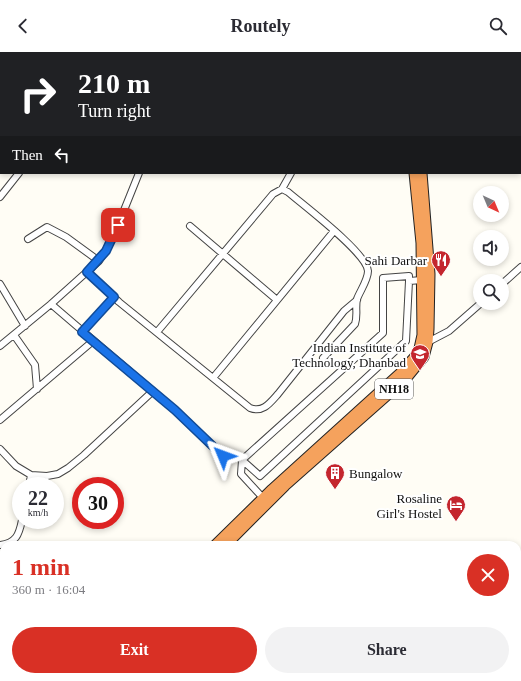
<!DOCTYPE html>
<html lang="en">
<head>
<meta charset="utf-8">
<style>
	:root { --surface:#fff; --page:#f2f2f3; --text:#2b2b33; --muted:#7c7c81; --accent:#d93025 }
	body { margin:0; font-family:Georgia,serif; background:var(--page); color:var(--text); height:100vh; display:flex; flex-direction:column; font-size:15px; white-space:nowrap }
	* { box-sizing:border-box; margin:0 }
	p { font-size:13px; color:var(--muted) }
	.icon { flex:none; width:22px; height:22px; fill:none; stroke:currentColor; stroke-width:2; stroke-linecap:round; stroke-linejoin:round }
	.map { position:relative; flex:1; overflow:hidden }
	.side { position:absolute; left:0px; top:489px; width:521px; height:140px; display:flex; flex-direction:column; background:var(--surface); border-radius:12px 12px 0 0; box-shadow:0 2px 6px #0003 }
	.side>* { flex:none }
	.hud { position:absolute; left:0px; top:0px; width:521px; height:122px; box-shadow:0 2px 6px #0003; background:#202124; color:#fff; overflow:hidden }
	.needle { width:26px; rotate:136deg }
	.tools { position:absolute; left:473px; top:134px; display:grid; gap:8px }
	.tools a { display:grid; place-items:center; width:36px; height:36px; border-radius:50%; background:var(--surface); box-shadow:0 2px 6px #0003; font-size:20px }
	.speed { position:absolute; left:12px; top:425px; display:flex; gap:8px; font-size:20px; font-weight:700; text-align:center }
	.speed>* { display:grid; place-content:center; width:52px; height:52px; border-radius:50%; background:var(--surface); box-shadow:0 2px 6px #0003; line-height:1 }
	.speed small { font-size:10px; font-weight:400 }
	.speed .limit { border:6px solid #d22; background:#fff; color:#111 }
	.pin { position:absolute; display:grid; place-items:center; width:34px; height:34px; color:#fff; margin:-17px; border-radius:8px; box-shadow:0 2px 6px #0006 }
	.me { position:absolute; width:44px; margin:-22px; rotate:314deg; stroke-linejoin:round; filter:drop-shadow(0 0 3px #0008) }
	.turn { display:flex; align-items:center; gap:14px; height:84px; padding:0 12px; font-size:18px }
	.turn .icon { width:52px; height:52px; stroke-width:2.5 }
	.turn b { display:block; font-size:28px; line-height:34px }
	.then { display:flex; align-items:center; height:38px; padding:0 12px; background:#0003; gap:8px; font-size:15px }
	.round { display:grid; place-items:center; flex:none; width:42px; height:42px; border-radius:21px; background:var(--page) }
	.overview { display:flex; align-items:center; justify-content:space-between; height:68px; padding:0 12px }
	h1 { font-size:24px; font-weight:700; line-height:30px; color:var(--accent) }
	.cta { display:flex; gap:8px; margin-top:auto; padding:8px 12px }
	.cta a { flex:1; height:46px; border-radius:24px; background:var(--accent); color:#fff; font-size:16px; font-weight:700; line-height:46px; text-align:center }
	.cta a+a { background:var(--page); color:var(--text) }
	header { display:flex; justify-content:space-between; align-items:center; height:52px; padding:0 12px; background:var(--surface); font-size:18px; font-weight:700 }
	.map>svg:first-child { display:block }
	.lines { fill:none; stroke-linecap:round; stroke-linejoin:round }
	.minor-casing { stroke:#444; stroke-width:8 }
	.highway-casing { stroke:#222; stroke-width:11 }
	.minor { stroke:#fff; stroke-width:6 }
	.highway { stroke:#f5a25d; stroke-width:9 }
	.route-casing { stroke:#114b97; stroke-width:10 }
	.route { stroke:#1a73e8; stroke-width:7 }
	.labels { text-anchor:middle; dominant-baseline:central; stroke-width:4; stroke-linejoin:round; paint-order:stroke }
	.shield { fill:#fff; stroke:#585858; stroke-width:1 }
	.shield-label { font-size:12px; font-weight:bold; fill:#111 }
	.poi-label { font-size:13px; fill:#111; stroke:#fff; text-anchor:end }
</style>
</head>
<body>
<header><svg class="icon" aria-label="back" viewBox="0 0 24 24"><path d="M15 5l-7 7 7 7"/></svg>Routely<svg class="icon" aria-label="search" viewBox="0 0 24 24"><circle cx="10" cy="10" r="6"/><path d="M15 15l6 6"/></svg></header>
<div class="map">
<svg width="521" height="629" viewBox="0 0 521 629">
	<rect width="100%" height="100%" fill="#fffdf5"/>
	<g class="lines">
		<defs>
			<path id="minor" d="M 168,0 L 169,1
				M 305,0 L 305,1
				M 436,0 L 437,1
				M 11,1 L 11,0
				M 128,1 L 129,0
				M 187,1 L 187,0
				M 261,1 L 262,0
				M 520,73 L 521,74
				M 282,137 L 291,121
				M 0,145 L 19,121
				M 190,174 L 277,248
				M 28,187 L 47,175 L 66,185 L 99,209
				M 87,220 L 119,250 L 250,356 C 263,361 270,351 278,342 L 344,259 L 357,248
				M 409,229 L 409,224 L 383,226 L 383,281 L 242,408 L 260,424 L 406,289 L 409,229 L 422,228
				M 0,232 L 25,274
				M 502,232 L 521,215
				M 51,252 L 175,358 L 223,404
				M 82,280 L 114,245
				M 157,280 L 273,142 L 282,137 L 288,140 C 303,153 367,201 368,219 C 368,228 360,239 357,247 C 355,256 358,263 355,272 L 323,306
				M 14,283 L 35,313 L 37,337
				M 428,290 L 449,279 L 481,251
				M 0,294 L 51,252 L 99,209 L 112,188 L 139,121
				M 213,326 L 334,179
				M 0,368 L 93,289
				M 0,397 L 16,414 L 31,423 L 47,424 L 58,422 L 68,416 L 84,403 L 153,339
				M 242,408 L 241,422 L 263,446
				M 29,434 L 31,423
				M 0,493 C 16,491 19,483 22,468
				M 208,625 L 213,629"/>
			<path id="highway" d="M 392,0 L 392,1
				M 399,0 L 399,1
				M 215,493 L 272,437 L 400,321 L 418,301 L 422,283 L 421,191 L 414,121
				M 226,493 L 285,434 L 406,327 L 424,305 L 428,290 L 429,277 L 430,222 L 422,121
				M 48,629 L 53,625
				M 62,629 L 68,625"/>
		</defs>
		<use href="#minor" class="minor-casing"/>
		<use href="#highway" class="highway-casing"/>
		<use href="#minor" class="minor"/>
		<use href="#highway" class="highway"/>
	</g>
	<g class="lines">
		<defs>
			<path id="route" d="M 118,173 L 106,199 L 87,220 L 114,245 L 82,280 L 175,358 L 223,404"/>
		</defs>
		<use href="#route" class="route-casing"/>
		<use href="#route" class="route"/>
	</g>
	<defs>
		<symbol id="restaurant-pin" viewBox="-11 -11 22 30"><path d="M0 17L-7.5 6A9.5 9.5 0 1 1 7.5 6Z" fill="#c4262e" stroke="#fff"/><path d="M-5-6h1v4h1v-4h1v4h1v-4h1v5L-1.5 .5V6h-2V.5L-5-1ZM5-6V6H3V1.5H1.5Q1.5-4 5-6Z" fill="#fff"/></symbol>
		<symbol id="university-pin" viewBox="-11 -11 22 30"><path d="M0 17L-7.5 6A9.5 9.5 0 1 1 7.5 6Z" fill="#c4262e" stroke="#fff"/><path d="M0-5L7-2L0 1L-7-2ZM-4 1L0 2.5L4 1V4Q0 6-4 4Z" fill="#fff"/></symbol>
		<symbol id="building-pin" viewBox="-11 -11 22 30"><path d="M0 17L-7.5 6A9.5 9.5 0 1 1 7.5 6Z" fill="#c4262e" stroke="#fff"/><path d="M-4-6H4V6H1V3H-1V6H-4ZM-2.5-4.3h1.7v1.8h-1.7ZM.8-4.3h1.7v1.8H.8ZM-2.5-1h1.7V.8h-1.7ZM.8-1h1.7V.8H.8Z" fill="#fff"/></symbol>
		<symbol id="hotel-pin" viewBox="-11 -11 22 30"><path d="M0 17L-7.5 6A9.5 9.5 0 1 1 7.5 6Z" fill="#c4262e" stroke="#fff"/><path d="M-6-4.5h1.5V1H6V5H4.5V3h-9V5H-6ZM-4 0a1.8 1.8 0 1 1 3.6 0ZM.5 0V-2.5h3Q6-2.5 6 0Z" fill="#fff"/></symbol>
	</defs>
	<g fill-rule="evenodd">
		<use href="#restaurant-pin" x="430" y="197" width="22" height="30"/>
		<use href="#university-pin" x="409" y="291" width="22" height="30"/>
		<use href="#building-pin" x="324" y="410" width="22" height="30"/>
		<use href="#hotel-pin" x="445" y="442" width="22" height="30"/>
	</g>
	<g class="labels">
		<rect class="shield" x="375" y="327" width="38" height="20" rx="3"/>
		<g class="shield-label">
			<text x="394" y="337">NH18</text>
		</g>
		<g class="poi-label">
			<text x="427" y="208">Sahi Darbar</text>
			<text x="406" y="295">Indian Institute of<tspan x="406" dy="15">Technology, Dhanbad</tspan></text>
			<text x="349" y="421" text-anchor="start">Bungalow</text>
			<text x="442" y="446">Rosaline<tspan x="442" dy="15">Girl's Hostel</tspan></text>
		</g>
	</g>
</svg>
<div class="tools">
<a><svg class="needle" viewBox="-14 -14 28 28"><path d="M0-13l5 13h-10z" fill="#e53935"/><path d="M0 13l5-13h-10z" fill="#7c7c81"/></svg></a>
<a><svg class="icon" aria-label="sound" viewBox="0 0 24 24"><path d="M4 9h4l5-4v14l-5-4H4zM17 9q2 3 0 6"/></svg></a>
<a><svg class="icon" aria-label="search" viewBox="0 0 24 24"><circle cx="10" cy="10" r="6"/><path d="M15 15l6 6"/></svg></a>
</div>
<div class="speed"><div>22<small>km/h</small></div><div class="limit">30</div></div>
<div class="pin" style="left:118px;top:173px;background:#d93025"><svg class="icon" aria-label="arrive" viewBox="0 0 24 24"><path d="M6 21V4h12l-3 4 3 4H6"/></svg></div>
<svg class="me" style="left:223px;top:404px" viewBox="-20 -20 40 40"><path d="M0-17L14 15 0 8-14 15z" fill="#1a73e8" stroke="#fff" stroke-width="4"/></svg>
<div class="hud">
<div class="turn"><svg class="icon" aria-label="right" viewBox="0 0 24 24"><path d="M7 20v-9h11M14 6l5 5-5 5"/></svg><div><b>210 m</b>Turn right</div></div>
<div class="then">Then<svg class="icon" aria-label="left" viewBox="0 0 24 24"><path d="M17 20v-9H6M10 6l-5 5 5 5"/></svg></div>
</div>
<section class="side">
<div class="overview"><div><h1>1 min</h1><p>360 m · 16:04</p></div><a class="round" style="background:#d93025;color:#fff"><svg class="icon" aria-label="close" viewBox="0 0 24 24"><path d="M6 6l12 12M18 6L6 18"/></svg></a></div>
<div class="cta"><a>Exit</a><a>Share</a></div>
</section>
</div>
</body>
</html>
